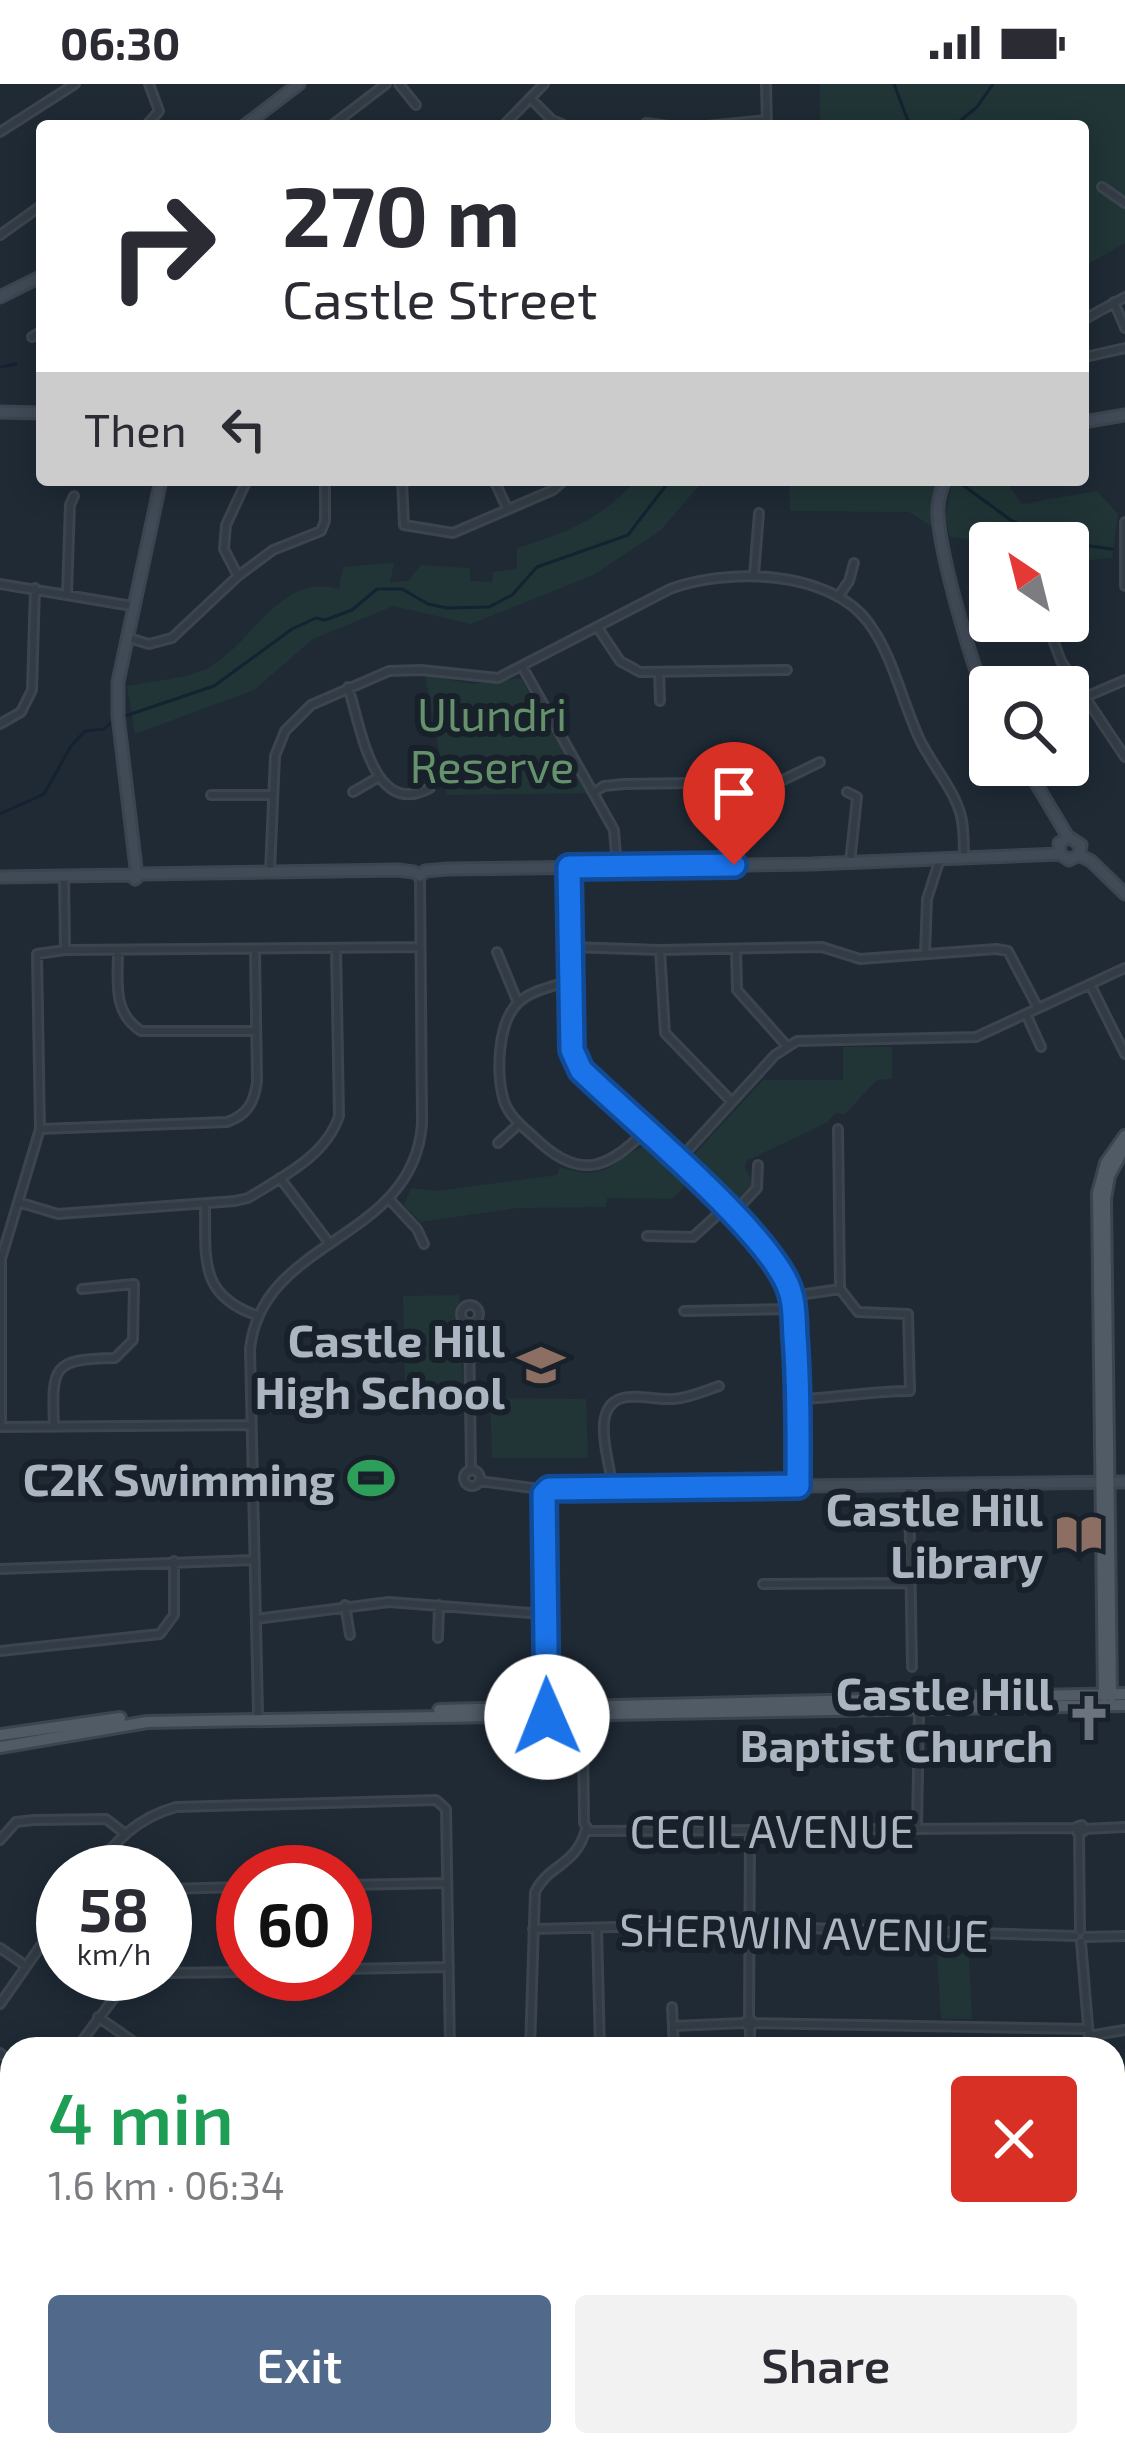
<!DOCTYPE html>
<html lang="en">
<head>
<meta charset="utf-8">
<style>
	:root { --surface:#fff; --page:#f2f2f3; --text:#2b2b33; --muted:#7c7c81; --accent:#51698a }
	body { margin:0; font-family:"Exo 2",sans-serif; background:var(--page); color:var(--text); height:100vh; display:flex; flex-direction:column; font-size:45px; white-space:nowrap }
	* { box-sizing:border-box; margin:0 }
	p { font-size:39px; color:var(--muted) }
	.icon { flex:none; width:66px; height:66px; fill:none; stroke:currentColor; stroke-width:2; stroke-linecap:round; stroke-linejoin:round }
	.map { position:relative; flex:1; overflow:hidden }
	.details { position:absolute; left:0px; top:1953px; width:1125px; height:420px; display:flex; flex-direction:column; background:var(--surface); border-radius:36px 36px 0 0; box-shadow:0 6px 30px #0003 }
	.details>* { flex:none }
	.guide { position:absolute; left:36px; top:36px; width:1053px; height:366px; border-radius:12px; box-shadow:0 6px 30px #0003; background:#fff; color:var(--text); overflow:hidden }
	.needle { width:78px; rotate:325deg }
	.controls { position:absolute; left:969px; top:438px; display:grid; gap:24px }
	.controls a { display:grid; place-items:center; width:120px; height:120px; border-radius:12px; background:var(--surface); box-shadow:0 6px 30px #0003; font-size:60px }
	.speed { position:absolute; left:36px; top:1761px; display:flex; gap:24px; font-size:60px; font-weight:700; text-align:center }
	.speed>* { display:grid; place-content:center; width:156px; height:156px; border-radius:50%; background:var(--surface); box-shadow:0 6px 30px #0003; line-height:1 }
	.speed small { font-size:30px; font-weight:400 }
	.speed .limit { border:18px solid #d22; background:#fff; color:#111 }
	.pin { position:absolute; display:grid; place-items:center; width:102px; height:102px; color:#fff; margin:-123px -51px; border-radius:50% 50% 50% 0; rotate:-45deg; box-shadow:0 0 12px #0007 }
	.pin .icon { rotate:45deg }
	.me { position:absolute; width:132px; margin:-66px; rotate:359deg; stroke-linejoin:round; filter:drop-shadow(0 0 9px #0008) }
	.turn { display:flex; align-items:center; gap:42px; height:252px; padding:0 48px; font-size:54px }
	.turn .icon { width:156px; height:156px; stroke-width:2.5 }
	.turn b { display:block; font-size:84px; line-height:102px }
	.then { display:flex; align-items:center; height:114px; padding:0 48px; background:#0003; gap:24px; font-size:45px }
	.round { display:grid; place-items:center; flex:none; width:126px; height:126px; border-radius:12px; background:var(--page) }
	.headline { display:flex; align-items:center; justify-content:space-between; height:204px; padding:0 48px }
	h1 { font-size:72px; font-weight:600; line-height:90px; color:#1e9e55 }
	.action { display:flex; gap:24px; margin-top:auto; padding:24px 48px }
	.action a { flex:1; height:138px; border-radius:12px; background:var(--accent); color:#fff; font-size:48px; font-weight:600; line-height:138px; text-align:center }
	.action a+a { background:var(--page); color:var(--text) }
	.status { display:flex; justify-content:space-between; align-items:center; height:84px; padding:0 60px; background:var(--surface); direction:ltr }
	.status svg { height:33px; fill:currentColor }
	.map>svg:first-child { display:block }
	.green { fill:#213536 }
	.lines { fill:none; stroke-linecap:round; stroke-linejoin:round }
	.stream { stroke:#142231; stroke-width:3 }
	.street-casing { stroke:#3c454f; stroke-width:12 }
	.secondary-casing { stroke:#3c454f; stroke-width:15 }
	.primary-casing { stroke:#3c454f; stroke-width:16 }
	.street { stroke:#333c45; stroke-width:6 }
	.secondary { stroke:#414b58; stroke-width:9 }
	.primary { stroke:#505b66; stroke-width:10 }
	.route-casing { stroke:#114b97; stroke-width:30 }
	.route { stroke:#1a73e8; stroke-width:21 }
	.labels { text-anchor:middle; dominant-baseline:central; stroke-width:12; stroke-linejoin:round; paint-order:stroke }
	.park-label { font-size:45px; fill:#65926d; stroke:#18212a }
	.poi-label { font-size:45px; font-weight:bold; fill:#acb6c3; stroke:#18212a; text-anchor:end }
	.street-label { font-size:45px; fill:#acb6c3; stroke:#18212a }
</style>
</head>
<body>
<div class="status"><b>06:30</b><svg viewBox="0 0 49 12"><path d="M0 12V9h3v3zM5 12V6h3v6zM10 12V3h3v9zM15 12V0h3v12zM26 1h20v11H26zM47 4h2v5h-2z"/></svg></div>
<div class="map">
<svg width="1125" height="2373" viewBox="0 0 1125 2373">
	<rect width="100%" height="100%" fill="#1f2a35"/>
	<path class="green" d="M 820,0 L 1125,0 L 1125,159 L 1083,183 L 1083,42 L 820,42 Z
		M 636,396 L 704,396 L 661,446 L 593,491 L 471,540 L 393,522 L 313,555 L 254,606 L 135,650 L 127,602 C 152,597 188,595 210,583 C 255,557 279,489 339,505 L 343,483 L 394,479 L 390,498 L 408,497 L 421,481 L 470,484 L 470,497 L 492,498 L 493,488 L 517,485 L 517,464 C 564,450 603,434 636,396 Z
		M 789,396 L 940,396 L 932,420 L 933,443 L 909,428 L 790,427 Z
		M 953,396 L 1005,396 L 1022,420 L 1097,407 L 1118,430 L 1112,474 L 1079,477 L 1068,482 L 1068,459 L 990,459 L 990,468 L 974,456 L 950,453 L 945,432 Z
		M 425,591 L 473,600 L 521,594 L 587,709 L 447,711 Z
		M 843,963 L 892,963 L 892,995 L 877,996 L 845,1030 L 836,1029 L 826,1039 L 746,1077 L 745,1084 L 754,1101 L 739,1119 L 732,1119 L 691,1080 L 691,1074 L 763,996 L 843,996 Z
		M 647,1061 L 687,1100 L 672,1115 L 607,1114 L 606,1123 L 516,1124 L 421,1138 L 404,1121 L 411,1104 L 437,1107 L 557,1091 L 560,1083 C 610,1100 611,1075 647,1061 Z
		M 459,1211 L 463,1303 L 405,1303 L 403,1212 Z
		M 490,1314 L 586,1315 L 588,1374 L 492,1374 Z
		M 936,1853 L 968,1854 L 972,1935 L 941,1935 Z"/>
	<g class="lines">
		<path class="stream" d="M 894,0 L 910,42
			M 954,42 L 977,23 L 993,0
			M 0,283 L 16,280
			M 956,396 L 1012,437 L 1069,459 L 1112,465
			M 122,633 L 214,602 L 292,545 L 316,534 L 325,536 L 352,526 L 377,505 L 402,505 L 428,520 L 447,524 L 489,523 L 512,511 L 537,483 L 628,451 L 670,396
			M 0,730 L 44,710 L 71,662 L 85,647 L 104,645 L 114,636
			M 0,2268 L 12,2269"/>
		<defs>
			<path id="street" d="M 399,0 L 416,21
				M 766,0 L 767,42
				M 530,14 L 552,36 L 562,40
				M 646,39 L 669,42
				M 146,42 L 159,27 L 149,0
				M 331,42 L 386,0
				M 503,42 L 544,0
				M 707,42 L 767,36
				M 0,48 L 75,0
				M 1102,103 L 1125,119
				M 0,151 L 42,121
				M 1114,218 L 1125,244
				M 1083,236 L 1125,213
				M 32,253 L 42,247
				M 1085,273 L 1125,264
				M 402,396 L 404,441 L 453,449 L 553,406 L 564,396
				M 494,396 L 507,424
				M 1125,438 L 1125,502
				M 754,491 L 759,429
				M 238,492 L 224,465 L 226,441 L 247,396
				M 0,500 L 132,522
				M 67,510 L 70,421 L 74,412
				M 838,513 L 849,497 L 854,479
				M 1046,537 L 1061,577 L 1125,673
				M 598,544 L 620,577 L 640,588 L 787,586
				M 129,554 L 149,560 L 172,554 L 238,492 L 273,466 L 321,447 L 325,437 L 325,396
				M 523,584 L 614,746 L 617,783
				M 659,588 L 660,617
				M 348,603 C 361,642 372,735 430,704
				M 1083,614 L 1125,596
				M 0,640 L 21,628 L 32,606 L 35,504
				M 745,699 L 746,668
				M 353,708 L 377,694
				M 847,708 L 857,713 L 850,779
				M 593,709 L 604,702 L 624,700 L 767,698 L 783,696 L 820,678
				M 211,711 L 272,711
				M 569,785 L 572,966 L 575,977 L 775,1175 C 810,1240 799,1329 798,1402
				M 270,788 L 275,672 L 285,647 L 311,621 L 389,587 L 421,586 L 498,594 L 670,505 C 726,484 828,485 868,538 C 893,571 902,618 920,656 C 932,681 958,710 962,737 C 964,749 964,762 964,774
				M 64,791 L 65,866
				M 571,863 L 660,866 L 822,863 L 860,875 L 996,865 L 1008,867 L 1038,924
				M 736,865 L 737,906 L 786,961
				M 118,866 C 118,898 112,928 141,947 L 255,947
				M 660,866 L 665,949 L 732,1018
				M 497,868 L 518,919
				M 925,870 L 927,815 L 940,775
				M 571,896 C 555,902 532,906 519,918 C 497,938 496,990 504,1017 C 509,1032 523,1043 534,1053 C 577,1095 605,1088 645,1047
				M 1090,900 L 1125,970
				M 1026,930 L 1041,963
				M 40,1045 L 227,1038 C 247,1031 254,1019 257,998 L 255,866
				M 498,1059 L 519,1040
				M 677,1078 L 775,971 L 797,957 L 976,953 L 1125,884
				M 280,1094 L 330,1160
				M 390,1116 L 417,1145 L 424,1160
				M 18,1118 L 58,1130 L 235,1117 L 248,1114 C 282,1093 326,1072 339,1032 L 336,864
				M 205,1122 C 206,1173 198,1211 256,1231
				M 732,1131 L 757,1104 L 758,1081
				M 647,1152 L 693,1153 L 725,1124
				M 792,1212 L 840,1205
				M461 1230a9 9 0 1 1 18 0a9 9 0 1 1-18 0Z
				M 684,1227 L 793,1225
				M 469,1239 L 471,1387
				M 799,1315 C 837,1314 872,1307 910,1307 L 908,1230 L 858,1228 L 840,1205 L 838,1045
				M 0,1343 L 252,1341
				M 1,1343 L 1,1175 L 40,1045 L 37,870 L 65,866 L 420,863
				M 54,1343 C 52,1283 51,1275 115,1274 L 133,1256 L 134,1200 L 82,1205
				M464 1394a8 8 0 1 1 16 0a8 8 0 1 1-16 0Z
				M 479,1397 L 540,1405
				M 909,1401 L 912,1583
				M 612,1404 C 611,1382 602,1362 604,1339 C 608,1299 649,1317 673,1315 C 689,1314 704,1307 719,1302
				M 0,1485 L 254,1476
				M 763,1500 L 910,1499
				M 345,1521 L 350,1551
				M 256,1535 L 389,1518 L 544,1530
				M 438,1554 L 439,1521
				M 0,1567 L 160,1550 L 174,1531 L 174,1477
				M 258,1630 L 250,1265 C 262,1153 413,1158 422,1040 L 420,794
				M 574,1632 L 583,1646 L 584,1739 L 589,1747 L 1075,1744
				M 1082,1741 L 1084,1747 L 1077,1748 L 1076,1743 Z
				M 917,1745 L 919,1626
				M 1084,1745 L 1125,1743
				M 1079,1749 L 1080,1847
				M 0,1756 L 16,1738 L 34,1736 L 106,1735 L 124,1749
				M 93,1788 C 116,1756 137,1734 176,1723 L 436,1716 L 446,1725 L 450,1965
				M 345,1801 L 447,1799
				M 165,1805 L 243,1803
				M 597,1844 L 600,1965
				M 533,1845 L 702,1841 L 1075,1852
				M 1086,1853 L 1125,1852
				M 1081,1858 L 1090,1965
				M 0,1864 L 26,1882
				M 345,1885 L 449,1883
				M 165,1889 L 243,1888
				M 0,1920 L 63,1830
				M 672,1923 L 674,1965
				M 98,1933 L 144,1965
				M 749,1934 L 750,1746
				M 754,1939 L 749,1934 L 744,1939 L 750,1943 L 754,1939 L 1088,1945
				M 673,1942 L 744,1939
				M 750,1945 L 750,1965
				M 1089,1952 L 1124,1946
				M 76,1965 L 120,1906 L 157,1890
				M 530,1965 L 535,1808 C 549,1779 576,1783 586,1745
				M 0,1969 L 12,1978
				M 0,2077 L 12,2085
				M 1119,2094 L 1125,2125
				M 0,2189 L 12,2194
				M 1113,2218 L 1125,2216
				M 1113,2315 L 1125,2313
				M 95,2361 L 109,2368 L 137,2369
				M 617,2361 L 621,2373
				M 1001,2361 L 1001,2373
				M 137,2373 L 137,2361
				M 700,2373 L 707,2361"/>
			<path id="secondary" d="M 244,42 L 299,0
				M 0,213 L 42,192
				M 0,328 L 42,329
				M 1083,338 L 1125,331
				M 945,396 C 940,408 937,419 938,432 C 941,474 972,584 990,622
				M 1025,681 L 1068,753
				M 1060,770 L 1059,759 L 1069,753 L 1081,761 L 1079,771
				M 1079,771 L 1091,777 L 1125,810
				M 136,784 L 118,632 L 118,598 L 161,396
				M 130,791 L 135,795 L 141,790 L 398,786 L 414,788 L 420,792 L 425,787 L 447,785 L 812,780 L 1060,770 L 1069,776 L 1079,771
				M 0,793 L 130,791
				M 544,1401 L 549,1405 L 545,1410 L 540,1406 Z
				M 549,1405 L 1125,1398
				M 544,1410 L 546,1623
				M 1113,2094 L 1125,2094
				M 224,2373 L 225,2361"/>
			<path id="primary" d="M 1104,1612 L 1098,1109 L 1106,1079 L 1125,1052
				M 1111,1612 L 1105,1115 L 1109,1092 L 1125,1062
				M 439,1626 L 1125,1610
				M 0,1651 L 120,1634
				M 0,1663 L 147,1638 L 1125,1621"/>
		</defs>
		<use href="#street" class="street-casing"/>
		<use href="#secondary" class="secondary-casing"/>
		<use href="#primary" class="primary-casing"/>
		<use href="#street" class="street"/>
		<use href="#secondary" class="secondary"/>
		<use href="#primary" class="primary"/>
	</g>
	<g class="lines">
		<defs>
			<path id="route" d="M 547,1633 L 544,1410 L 549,1405 L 798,1402 C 798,1352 799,1303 795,1253 C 794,1238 795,1221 790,1207 C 773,1151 629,1033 581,986 L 572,966 L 569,783 L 734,781"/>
		</defs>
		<use href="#route" class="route-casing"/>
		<use href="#route" class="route"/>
	</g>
	<defs>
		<symbol id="school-bare" viewBox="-9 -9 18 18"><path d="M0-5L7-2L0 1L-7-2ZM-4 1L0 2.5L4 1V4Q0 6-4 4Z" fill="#8d6e63" stroke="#18212a" stroke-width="2.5" paint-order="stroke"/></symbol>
		<symbol id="stadium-bare" viewBox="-9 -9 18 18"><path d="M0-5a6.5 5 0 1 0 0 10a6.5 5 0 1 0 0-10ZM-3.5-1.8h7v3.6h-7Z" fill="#2e9e5b" stroke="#18212a" stroke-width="2.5" paint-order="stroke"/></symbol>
		<symbol id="library-bare" viewBox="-9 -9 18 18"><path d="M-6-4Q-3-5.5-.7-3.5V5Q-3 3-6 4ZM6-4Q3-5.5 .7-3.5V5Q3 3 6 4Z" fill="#8d6e63" stroke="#18212a" stroke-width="2.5" paint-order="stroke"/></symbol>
		<symbol id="church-bare" viewBox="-9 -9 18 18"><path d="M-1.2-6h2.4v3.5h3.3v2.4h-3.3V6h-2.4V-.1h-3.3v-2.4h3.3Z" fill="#6b7280" stroke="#18212a" stroke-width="2.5" paint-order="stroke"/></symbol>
	</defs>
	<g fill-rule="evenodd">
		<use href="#school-bare" x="508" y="1248" width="66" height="66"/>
		<use href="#stadium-bare" x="338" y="1361" width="66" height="66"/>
		<use href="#library-bare" x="1046" y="1417" width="66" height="66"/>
		<use href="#church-bare" x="1056" y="1601" width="66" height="66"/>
	</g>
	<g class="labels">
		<g class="park-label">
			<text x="492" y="629">Ulundri<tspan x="492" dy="52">Reserve</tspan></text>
		</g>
		<g class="poi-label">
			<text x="505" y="1255">Castle Hill<tspan x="505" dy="52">High School</tspan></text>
			<text x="335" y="1394">C2K Swimming</text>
			<text x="1043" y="1424">Castle Hill<tspan x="1043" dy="52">Library</tspan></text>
			<text x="1053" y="1608">Castle Hill<tspan x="1053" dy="52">Baptist Church</tspan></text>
		</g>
		<g class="street-label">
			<text x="772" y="1746">CECIL AVENUE</text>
			<text transform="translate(804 1847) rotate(1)">SHERWIN AVENUE</text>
		</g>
	</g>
</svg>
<div class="controls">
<a><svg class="needle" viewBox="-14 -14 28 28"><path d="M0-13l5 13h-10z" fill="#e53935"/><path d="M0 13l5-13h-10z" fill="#7c7c81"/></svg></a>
<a><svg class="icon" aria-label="search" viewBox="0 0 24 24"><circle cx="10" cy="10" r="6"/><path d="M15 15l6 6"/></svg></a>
</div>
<div class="speed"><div>58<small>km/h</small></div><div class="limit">60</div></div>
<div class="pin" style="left:734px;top:781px;background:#d93025"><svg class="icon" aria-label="arrive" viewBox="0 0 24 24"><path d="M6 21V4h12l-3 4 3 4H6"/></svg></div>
<svg class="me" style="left:547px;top:1633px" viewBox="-20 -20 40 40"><circle r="19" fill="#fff"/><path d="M0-13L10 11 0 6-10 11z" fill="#1a73e8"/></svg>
<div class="guide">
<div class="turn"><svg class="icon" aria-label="right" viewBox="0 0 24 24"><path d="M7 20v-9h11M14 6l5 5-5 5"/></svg><div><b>270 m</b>Castle Street</div></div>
<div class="then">Then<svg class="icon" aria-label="left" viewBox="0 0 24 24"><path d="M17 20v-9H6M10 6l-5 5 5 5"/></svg></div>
</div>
<section class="details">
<div class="headline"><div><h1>4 min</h1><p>1.6 km · 06:34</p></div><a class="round" style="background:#d93025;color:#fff"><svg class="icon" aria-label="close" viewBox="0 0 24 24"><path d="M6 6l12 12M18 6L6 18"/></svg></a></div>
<div class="action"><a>Exit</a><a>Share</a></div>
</section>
</div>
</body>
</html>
